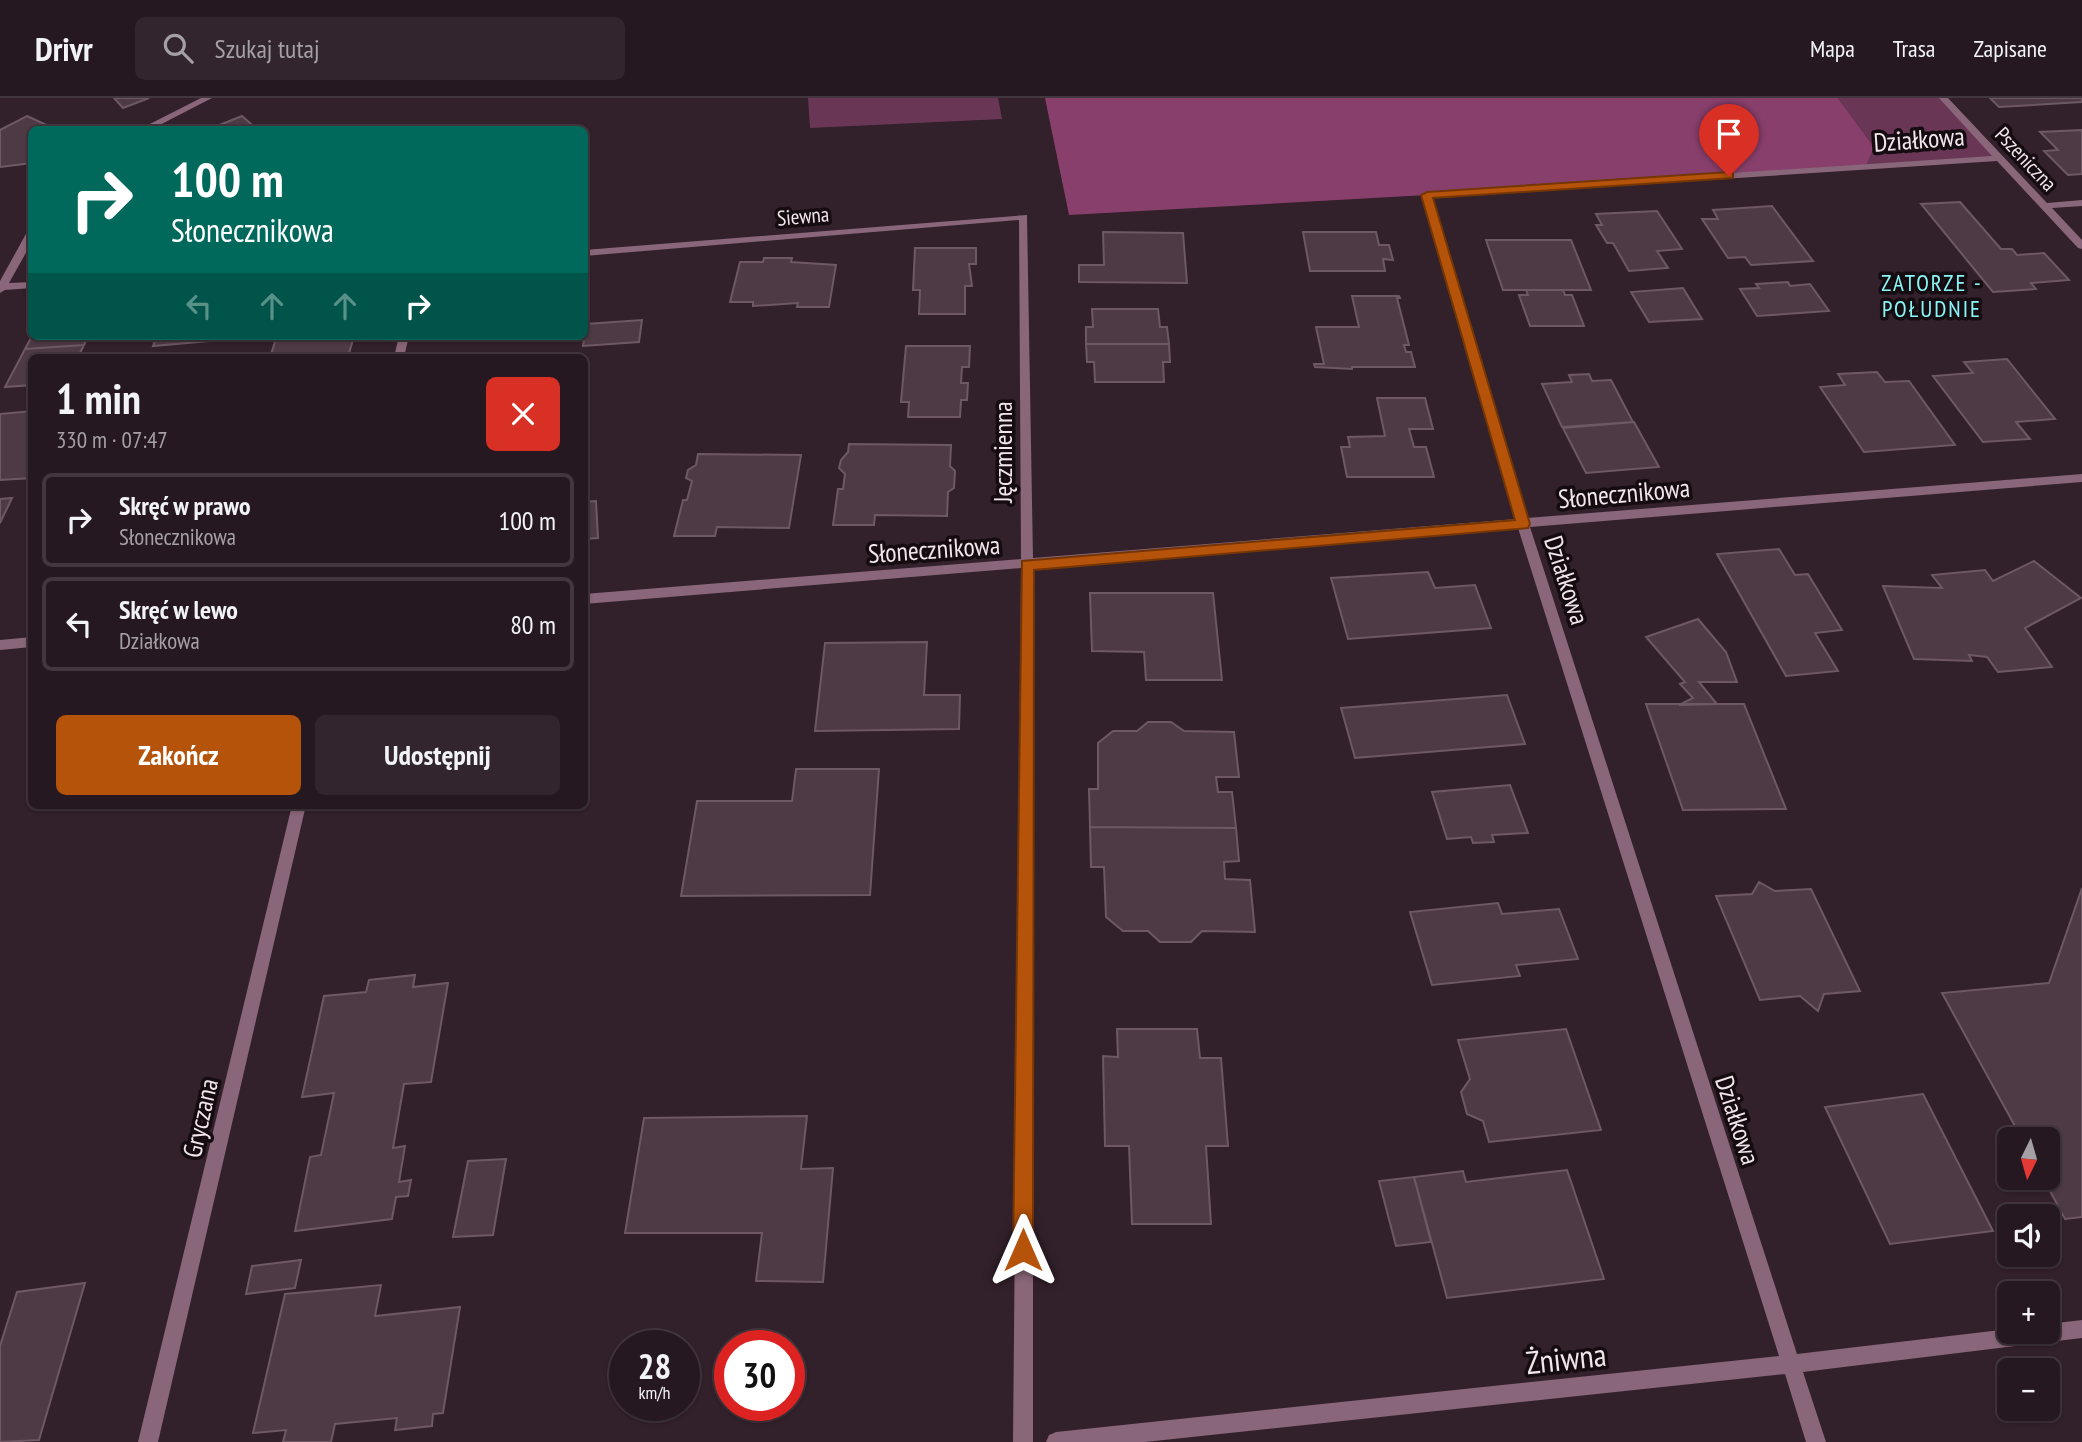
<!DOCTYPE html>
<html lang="pl">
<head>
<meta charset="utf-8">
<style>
	:root { --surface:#261820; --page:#32252d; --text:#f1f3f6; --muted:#a4a0a5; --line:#42373e; --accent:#b45309 }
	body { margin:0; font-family:"PT Sans Narrow",sans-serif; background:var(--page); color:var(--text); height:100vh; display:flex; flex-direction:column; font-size:26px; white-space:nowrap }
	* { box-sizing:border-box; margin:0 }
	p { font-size:23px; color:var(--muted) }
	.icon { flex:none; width:38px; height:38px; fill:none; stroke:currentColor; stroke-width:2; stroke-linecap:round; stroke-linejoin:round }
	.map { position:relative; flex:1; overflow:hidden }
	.sheet { position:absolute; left:28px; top:256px; width:560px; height:455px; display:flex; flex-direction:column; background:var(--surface); border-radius:10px; box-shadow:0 2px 5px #0004,0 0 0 2px var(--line) }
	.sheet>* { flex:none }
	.banner { position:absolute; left:28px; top:28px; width:560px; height:214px; border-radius:10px; box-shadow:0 2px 5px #0004,0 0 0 2px var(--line); background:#00695c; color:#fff; overflow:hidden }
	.needle { width:46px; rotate:185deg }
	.buttons { position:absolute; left:1997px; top:1029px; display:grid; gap:14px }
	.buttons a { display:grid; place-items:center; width:63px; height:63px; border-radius:10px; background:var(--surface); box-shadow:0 2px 5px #0004,0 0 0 2px var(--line); font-size:35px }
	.speed { position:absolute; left:609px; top:1232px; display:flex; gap:14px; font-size:35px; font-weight:700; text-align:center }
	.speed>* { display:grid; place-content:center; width:91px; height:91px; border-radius:50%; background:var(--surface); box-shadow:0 2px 5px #0004,0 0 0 2px var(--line); line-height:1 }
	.speed small { font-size:18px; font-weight:400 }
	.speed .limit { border:10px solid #d22; background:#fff; color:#111 }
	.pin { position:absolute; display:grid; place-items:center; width:60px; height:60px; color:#fff; margin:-72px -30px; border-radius:50% 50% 50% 0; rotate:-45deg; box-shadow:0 0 7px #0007 }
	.pin .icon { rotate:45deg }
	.me { position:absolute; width:77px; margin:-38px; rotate:0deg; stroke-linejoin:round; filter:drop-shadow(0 0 5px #0008) }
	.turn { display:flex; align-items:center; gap:24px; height:147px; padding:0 28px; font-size:32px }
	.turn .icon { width:91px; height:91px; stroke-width:2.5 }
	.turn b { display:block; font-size:49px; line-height:60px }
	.lanes { display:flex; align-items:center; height:66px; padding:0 28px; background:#0003; justify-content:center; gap:35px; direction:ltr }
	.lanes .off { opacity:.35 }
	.round { display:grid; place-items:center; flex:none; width:74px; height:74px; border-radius:10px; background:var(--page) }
	.summary { display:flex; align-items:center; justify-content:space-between; height:119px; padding:0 28px }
	h1 { font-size:42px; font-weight:700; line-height:52px }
	.cta { display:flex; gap:14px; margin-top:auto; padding:14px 28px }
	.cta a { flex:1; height:80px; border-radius:10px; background:var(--accent); color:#fff; font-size:28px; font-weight:700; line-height:80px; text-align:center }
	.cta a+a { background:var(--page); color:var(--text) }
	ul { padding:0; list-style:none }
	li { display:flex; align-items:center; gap:21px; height:94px; margin:0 14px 10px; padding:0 14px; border:4px solid var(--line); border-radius:10px }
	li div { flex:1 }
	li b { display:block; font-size:26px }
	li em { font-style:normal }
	header { display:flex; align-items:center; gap:42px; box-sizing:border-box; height:98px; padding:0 35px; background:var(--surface); border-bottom:2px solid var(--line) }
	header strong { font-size:33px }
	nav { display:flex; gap:38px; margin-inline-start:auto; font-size:24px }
	.search { width:490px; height:63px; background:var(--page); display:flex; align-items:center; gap:18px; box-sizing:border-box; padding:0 24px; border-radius:10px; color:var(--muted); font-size:26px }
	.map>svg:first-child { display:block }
	.green { fill:#6a3655 }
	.forest { fill:#893f6c }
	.building { fill:#4e3a45; stroke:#6d5863; stroke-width:2 }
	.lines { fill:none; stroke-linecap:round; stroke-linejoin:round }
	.minor { fill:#896679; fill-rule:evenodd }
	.route { fill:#b45309; stroke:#753606; stroke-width:2 }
	.labels { text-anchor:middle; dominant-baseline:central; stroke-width:7; stroke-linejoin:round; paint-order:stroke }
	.far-street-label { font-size:21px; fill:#f2e5ec; stroke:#150c11 }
	.far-neighbourhood-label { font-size:23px; letter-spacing:2px; fill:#89f5f5; stroke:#150c11 }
	.street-label { font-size:26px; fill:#f2e5ec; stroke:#150c11 }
	.near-street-label { font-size:32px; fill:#f2e5ec; stroke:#150c11 }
</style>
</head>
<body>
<header>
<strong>Drivr</strong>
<div class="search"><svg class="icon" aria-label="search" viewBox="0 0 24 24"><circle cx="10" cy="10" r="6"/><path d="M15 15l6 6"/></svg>Szukaj tutaj</div>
<nav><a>Mapa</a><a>Trasa</a><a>Zapisane</a></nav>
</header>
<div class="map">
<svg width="2082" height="1344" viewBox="0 0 2082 1344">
	<rect width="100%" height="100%" fill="#32202a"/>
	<path class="green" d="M 808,0 L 998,0 L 1002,21 L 810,30 Z
		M 1838,0 L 1943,0 L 1998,60 L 1866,69 L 1874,49 Z"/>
	<path class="forest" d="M 1045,0 L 1838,0 L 1874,49 L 1866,69 L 1427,97 L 1069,117 Z"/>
	<path class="building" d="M 114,0 L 149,0 L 123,10 Z
		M 1990,0 L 2082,0 L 2082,4 L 1999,9 Z
		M 27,18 L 55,31 L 32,32 L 32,65 L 0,69 L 0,32 Z
		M 242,18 L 258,32 L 207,32 Z
		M 2082,32 L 2082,76 L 2068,77 L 2044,53 L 2058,52 L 2040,34 Z
		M 1960,104 L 2001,151 L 2012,151 L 2017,157 L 2044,155 L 2069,182 L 2031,185 L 2036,191 L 1993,194 L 1921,106 Z
		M 1772,108 L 1813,163 L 1751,167 L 1745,159 L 1728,160 L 1702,121 L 1718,121 L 1713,112 Z
		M 1657,113 L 1682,151 L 1657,153 L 1668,170 L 1629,173 L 1613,145 L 1607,145 L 1596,127 L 1602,127 L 1596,116 Z
		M 1103,134 L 1183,135 L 1187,185 L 1079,184 L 1079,167 L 1104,167 Z
		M 1303,134 L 1376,134 L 1379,147 L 1389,147 L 1393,162 L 1383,161 L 1385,173 L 1310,173 Z
		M 1486,142 L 1571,142 L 1591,192 L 1503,192 Z
		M 915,150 L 976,150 L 976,166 L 969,166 L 972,188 L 965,188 L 965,216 L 919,216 L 920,192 L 913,192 Z
		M 764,160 L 792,160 L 791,164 L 836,167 L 829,209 L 797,209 L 798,205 L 753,208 L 753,204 L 730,204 L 740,164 L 763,164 Z
		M 1788,184 L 1790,188 L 1810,186 L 1829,213 L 1757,218 L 1740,191 L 1759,190 L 1756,186 Z
		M 1683,190 L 1702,221 L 1649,224 L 1631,194 Z
		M 1526,192 L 1563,192 L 1565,197 L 1572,197 L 1584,228 L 1530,228 L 1519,197 L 1528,197 Z
		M 1352,198 L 1399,198 L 1400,200 L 1397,200 L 1409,247 L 1404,247 L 1406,254 L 1411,254 L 1415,269 L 1352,269 L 1352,271 L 1315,269 L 1314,266 L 1324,266 L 1316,229 L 1359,229 Z
		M 1092,211 L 1158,211 L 1160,229 L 1167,229 L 1169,246 L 1086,246 L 1086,229 L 1093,229 Z
		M 642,222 L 639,244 L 583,248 L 586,226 Z
		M 32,238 L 88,238 L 84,247 L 25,251 Z
		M 157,238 L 244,238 L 243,240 L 153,248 Z
		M 277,238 L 354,238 L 348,259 L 270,259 Z
		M 1086,246 L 1169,246 L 1170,264 L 1163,264 L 1164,284 L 1095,284 L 1094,264 L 1087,264 Z
		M 84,247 L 78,259 L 32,259 L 32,287 L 5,289 L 25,251 Z
		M 906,248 L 970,248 L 969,269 L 962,269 L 961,285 L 968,285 L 967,302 L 961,302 L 960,319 L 908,319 L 909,304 L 901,304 Z
		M 2007,261 L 2055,321 L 2016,324 L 2030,341 L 1983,344 L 1933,278 L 1973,275 L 1964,264 Z
		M 1877,274 L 1885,284 L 1909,283 L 1955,347 L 1864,354 L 1820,289 L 1845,287 L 1838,276 Z
		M 1589,276 L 1592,283 L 1611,282 L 1633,324 L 1562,329 L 1542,286 L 1572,284 L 1569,277 Z
		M 1377,300 L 1425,300 L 1433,331 L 1409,331 L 1414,349 L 1426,349 L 1434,379 L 1347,379 L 1341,349 L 1350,349 L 1348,339 L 1385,338 Z
		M 32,313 L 32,380 L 0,382 L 0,316 Z
		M 1634,324 L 1659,369 L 1586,375 L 1563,330 Z
		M 849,346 L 951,347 L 950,368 L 955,373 L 954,390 L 948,394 L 947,418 L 875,417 L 874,427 L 833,427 L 838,391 L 843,391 L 845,376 L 839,370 L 841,362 L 848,354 Z
		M 698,356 L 801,357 L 789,430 L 717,429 L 715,438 L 674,438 L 683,402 L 687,402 L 692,383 L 686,380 L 688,372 L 696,367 Z
		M 12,400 L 0,425 L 0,401 Z
		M 596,403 L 598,440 L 584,441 L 584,404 Z
		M 1779,451 L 1795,477 L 1808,476 L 1842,532 L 1815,535 L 1838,573 L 1786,578 L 1717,456 Z
		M 2034,463 L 2081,500 L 2025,530 L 2052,569 L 1998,574 L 1987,559 L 1969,557 L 1972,563 L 1914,561 L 1883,488 L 1942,490 L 1932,477 L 1985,472 L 1993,483 Z
		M 1428,474 L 1435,490 L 1475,487 L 1491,530 L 1348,541 L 1331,480 Z
		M 1090,495 L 1213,495 L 1222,582 L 1146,582 L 1144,554 L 1092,553 Z
		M 1698,521 L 1726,554 L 1737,584 L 1699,584 L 1717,606 L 1679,607 L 1693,600 L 1680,586 L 1685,584 L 1646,539 Z
		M 927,544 L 924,597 L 960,597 L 959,631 L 815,633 L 825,545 Z
		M 1507,597 L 1525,646 L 1355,660 L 1341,610 Z
		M 1646,606 L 1744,606 L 1786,711 L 1683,712 Z
		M 1148,624 L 1171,624 L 1184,633 L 1234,634 L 1239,679 L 1216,679 L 1218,694 L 1232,694 L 1236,730 L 1090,729 L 1089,691 L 1098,691 L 1098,645 L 1113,633 L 1137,633 Z
		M 796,671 L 879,671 L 870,797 L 681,798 L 697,703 L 792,703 Z
		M 1510,687 L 1528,735 L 1492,737 L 1494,744 L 1473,745 L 1471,739 L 1447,741 L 1432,694 Z
		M 1090,729 L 1236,730 L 1239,763 L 1224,764 L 1225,781 L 1250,782 L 1255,834 L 1202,833 L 1191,844 L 1160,844 L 1148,833 L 1123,833 L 1106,819 L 1104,769 L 1091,769 Z
		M 1759,784 L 1775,793 L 1811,791 L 1860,893 L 1824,896 L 1818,913 L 1800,898 L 1760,902 L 1716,798 L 1752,796 Z
		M 2082,790 L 2082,1119 L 2065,1121 L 2043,1080 L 2048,1080 L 2048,1041 L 2022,1041 L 1942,895 L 2049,885 Z
		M 1498,805 L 1502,816 L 1559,811 L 1578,861 L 1516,867 L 1520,878 L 1432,887 L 1410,814 Z
		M 415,877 L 413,889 L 448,885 L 431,984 L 404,986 L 393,1050 L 405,1048 L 399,1084 L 411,1082 L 408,1098 L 396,1099 L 392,1121 L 295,1133 L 310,1059 L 321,1057 L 334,995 L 302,999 L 324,898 L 366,894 L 369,882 Z
		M 1117,931 L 1197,931 L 1200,960 L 1221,960 L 1228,1048 L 1206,1048 L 1211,1126 L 1132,1126 L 1129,1048 L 1105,1048 L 1103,958 L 1118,959 Z
		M 1566,931 L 1601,1032 L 1489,1044 L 1483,1023 L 1467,1016 L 1461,994 L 1470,981 L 1458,942 Z
		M 1923,996 L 1993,1133 L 1890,1146 L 1825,1009 Z
		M 807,1018 L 801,1071 L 833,1070 L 823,1184 L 756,1183 L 762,1135 L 625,1135 L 644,1020 Z
		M 506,1061 L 493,1137 L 453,1139 L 468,1063 Z
		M 1567,1072 L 1604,1181 L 1447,1200 L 1414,1079 L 1463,1073 L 1466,1084 Z
		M 1414,1079 L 1431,1144 L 1396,1148 L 1379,1083 Z
		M 301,1162 L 295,1190 L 246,1196 L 252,1168 Z
		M 85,1185 L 39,1342 L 0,1344 L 0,1248 L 17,1194 Z
		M 381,1187 L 375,1218 L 460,1209 L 443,1315 L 433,1316 L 432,1328 L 395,1332 L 397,1320 L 335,1326 L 331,1344 L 283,1344 L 286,1332 L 253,1335 L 285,1196 Z"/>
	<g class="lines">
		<path class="minor" d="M 201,0 L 212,0 L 150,32 L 138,32 Z
			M 1939,0 L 1948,0 L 2047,105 L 2082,102 L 2082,108 L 2052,110 L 2082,142 L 2082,151 L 2078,150 L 1997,63 L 1433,100 L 1527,420 L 2082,376 L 2082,384 L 1530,429 L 1797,1256 L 2009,1231 L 2009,1234 L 2048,1234 L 2048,1226 L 2082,1222 L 2082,1240 L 1803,1274 L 1826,1344 L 1806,1344 L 1785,1276 L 1145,1344 L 1046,1344 L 1049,1337 L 1056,1334 L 1779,1258 L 1518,430 L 1033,469 L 1033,1344 L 1013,1344 L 1021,470 L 584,506 L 584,496 L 1021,461 L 1019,122 L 584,158 L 584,152 L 1027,117 L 1033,460 L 1516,421 L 1422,97 L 1424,95 L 1992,58 Z
			M 32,131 L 32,144 L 9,185 L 32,184 L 32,190 L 5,192 L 0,195 L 0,183 L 27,134 Z
			M 399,238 L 409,238 L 404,259 L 394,259 Z
			M 32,539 L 32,549 L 0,552 L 0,542 Z
			M 292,707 L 306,707 L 158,1344 L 138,1344 Z"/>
	</g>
	<path class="route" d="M 1729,74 L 1733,75 L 1733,80 L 1433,100 L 1530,426 L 1528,430 L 1034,472 L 1033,1152 L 1030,1159 L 1023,1162 L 1016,1159 L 1013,1152 L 1022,463 L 1515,422 L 1421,97 L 1427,94 Z"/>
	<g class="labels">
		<g class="far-street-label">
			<text transform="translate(2026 61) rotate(47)">Pszeniczna</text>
			<text transform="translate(803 118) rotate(-5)">Siewna</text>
		</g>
		<g class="far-neighbourhood-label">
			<text x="1932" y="184">ZATORZE -<tspan x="1932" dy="26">POŁUDNIE</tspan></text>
		</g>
		<g class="street-label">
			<text transform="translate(1919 41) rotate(-4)">Działkowa</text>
			<text transform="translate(1002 354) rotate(-90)">Jęczmienna</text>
			<text transform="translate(1624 395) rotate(-5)">Słonecznikowa</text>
			<text transform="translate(934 451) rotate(-4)">Słonecznikowa</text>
			<text transform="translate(1567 482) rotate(72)">Działkowa</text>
			<text transform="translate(200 1020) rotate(-77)">Gryczana</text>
			<text transform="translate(1738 1022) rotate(72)">Działkowa</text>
		</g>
		<g class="near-street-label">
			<text transform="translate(1566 1260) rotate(-6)">Żniwna</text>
		</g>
	</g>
</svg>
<div class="buttons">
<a><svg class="needle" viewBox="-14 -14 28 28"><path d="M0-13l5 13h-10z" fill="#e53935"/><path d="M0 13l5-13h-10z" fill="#a4a0a5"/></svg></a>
<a><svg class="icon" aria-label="sound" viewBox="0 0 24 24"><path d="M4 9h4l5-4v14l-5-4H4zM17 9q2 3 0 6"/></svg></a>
<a>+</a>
<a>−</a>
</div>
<div class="speed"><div>28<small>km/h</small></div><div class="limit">30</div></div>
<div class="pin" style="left:1729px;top:78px;background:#d93025"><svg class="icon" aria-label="arrive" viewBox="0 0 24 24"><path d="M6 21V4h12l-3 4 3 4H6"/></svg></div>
<svg class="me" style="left:1023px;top:1152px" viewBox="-20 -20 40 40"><path d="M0-17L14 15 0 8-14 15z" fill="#b45309" stroke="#fff" stroke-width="4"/></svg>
<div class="banner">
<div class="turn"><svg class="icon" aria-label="right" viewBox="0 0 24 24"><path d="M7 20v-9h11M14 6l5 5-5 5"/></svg><div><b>100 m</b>Słonecznikowa</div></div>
<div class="lanes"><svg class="icon off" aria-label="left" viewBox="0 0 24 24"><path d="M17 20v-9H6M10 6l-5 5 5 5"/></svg><svg class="icon off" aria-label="ahead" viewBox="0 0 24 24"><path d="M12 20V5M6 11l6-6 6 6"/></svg><svg class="icon off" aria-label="ahead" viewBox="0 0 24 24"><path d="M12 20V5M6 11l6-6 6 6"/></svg><svg class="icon" aria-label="right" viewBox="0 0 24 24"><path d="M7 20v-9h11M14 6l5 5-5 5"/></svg></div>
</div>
<section class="sheet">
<div class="summary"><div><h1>1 min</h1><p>330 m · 07:47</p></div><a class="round" style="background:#d93025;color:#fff"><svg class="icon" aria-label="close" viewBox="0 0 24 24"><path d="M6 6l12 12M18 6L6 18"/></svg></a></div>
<ul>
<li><svg class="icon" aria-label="right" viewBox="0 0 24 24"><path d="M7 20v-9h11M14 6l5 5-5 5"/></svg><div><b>Skręć w prawo</b><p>Słonecznikowa</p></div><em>100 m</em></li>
<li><svg class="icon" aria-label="left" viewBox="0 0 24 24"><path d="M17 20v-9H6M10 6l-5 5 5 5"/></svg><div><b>Skręć w lewo</b><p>Działkowa</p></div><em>80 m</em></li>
</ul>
<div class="cta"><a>Zakończ</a><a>Udostępnij</a></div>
</section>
</div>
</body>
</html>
